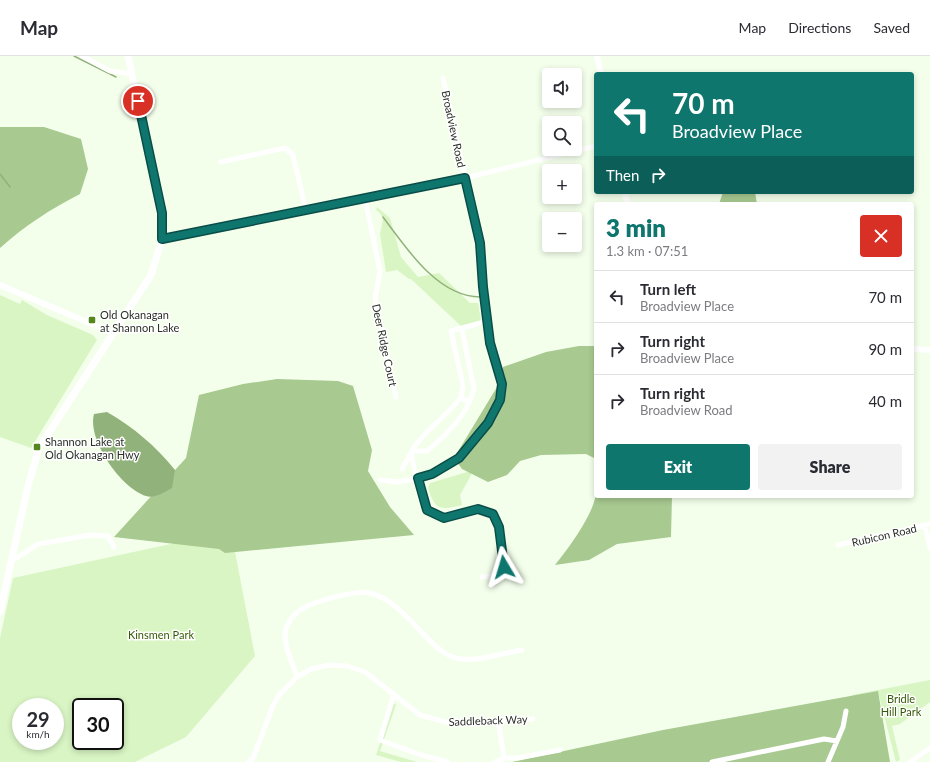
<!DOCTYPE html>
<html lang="en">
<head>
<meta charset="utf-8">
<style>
	:root { --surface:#fff; --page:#f2f2f3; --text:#2b2b33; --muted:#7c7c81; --line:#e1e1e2; --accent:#0f766e }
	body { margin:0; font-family:Lato,sans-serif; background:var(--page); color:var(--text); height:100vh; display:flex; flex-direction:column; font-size:15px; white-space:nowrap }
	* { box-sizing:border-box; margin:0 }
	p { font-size:13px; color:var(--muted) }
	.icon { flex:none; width:22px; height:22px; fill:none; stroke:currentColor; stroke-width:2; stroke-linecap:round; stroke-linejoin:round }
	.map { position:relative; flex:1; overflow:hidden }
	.sheet { position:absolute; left:594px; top:146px; width:320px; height:296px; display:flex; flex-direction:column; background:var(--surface); border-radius:4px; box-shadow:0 2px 6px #0003 }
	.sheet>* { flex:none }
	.top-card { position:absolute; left:594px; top:16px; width:320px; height:122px; border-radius:4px; box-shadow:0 2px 6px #0003; background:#0f766e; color:#fff; overflow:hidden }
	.fabs { position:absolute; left:542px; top:12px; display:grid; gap:8px }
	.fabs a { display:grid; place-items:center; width:40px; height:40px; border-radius:4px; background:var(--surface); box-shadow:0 2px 6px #0003; font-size:20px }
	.speed { position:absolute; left:12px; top:642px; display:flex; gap:8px; font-size:20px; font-weight:700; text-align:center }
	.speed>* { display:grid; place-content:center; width:52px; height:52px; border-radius:50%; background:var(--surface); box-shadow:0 2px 6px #0003; line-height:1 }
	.speed small { font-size:10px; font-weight:400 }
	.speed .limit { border:2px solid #111; border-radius:6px; background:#fff; color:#111 }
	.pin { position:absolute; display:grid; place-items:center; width:34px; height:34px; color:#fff; margin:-17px; border:2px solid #fff; border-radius:50%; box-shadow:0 1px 4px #0007 }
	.me { position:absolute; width:44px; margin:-22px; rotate:353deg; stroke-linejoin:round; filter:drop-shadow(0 0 3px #0008) }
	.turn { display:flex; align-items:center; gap:14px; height:84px; padding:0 12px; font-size:18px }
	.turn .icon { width:52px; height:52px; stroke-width:2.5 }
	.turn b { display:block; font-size:28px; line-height:34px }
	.then { display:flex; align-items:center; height:38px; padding:0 12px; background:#0003; gap:8px; font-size:15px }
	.round { display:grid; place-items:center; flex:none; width:42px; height:42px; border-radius:4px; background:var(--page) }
	.headline { display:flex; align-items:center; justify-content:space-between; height:68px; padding:0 12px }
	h1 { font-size:24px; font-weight:800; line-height:30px; color:var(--accent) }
	.primary-button { display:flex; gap:8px; margin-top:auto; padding:8px 12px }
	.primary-button a { flex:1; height:46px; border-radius:4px; background:var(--accent); color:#fff; font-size:16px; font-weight:800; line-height:46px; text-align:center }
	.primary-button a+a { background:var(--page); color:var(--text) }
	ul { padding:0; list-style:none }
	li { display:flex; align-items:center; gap:12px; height:52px; padding:0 12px; border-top:1px solid var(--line) }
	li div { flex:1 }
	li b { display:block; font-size:15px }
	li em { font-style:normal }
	header { display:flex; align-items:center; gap:24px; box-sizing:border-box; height:56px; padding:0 20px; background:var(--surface); border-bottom:1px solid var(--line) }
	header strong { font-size:19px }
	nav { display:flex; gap:22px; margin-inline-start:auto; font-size:14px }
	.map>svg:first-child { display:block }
	.green { fill:#d9f5c4; fill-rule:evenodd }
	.forest { fill:#a8c990 }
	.water { fill:#92b27b }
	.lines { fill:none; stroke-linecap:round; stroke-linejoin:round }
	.stream { stroke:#92b27b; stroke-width:1.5 }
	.minor { stroke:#fff; stroke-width:5 }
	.tertiary { stroke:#fff; stroke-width:6 }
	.secondary { stroke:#fff; stroke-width:7 }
	.route-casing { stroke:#0a4d48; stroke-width:10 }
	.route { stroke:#0f766e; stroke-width:7 }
	.poi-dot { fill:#54871c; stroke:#fff; stroke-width:1.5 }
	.labels { text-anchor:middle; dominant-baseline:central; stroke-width:3; stroke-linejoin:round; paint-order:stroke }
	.street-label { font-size:11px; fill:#292e26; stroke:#fff }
	.poi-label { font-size:11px; fill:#292e26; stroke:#fff; text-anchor:start }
	.park-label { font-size:11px; fill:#355a07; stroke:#fff }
</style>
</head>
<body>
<header>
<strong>Map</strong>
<nav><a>Map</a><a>Directions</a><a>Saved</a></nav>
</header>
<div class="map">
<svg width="930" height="706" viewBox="0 0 930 706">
	<rect width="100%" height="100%" fill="#f3ffeb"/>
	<path class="green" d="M 377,151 L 390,162 L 401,201 L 418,221 L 439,217 L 470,247 L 478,247 L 482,270 L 462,271 L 411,223 L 409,223 L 397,214 L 386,216 L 380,178 L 383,163 L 380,157 L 376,154 Z
		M 0,239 L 20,248 L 22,244 L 47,259 L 93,279 L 97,284 L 31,392 L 0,381 Z
		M 474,414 L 460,439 L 462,449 C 441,454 435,455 428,432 L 430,427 Z
		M 231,475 L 255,600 L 186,681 L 135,706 L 0,706 L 0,582 L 13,522 ZM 21,651 L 55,651 L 55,685 L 21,685 ZM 81,651 L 115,651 L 115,685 L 81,685 Z
		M 930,624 L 930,646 L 900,668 L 892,670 L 900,704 L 896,706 L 878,636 L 852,641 L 852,639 Z
		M 394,647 L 396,649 L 380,695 L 417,706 L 401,706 L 376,699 Z"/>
	<path class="forest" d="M 0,71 L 44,71 L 81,83 L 88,113 L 80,138 C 49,154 26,169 0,192 Z
		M 723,136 L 755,136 L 757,148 L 719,148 Z
		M 579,290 L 596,290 L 596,406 L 596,403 L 586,398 L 541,399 L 520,405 L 507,419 L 488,426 L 462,413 L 454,402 L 497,331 L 503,311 L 546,296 Z
		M 277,323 L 338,325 L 353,330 L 372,394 L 368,415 L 390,451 L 414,479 L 225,497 L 219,493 L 114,481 L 186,402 L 199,339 L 243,328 Z
		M 596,437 L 596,440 L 672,440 L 671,481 L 617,488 L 589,504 L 555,509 C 568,493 594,458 596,437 Z
		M 878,635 L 890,706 L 512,706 L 663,674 Z"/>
	<path class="water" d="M 107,356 C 133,371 156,390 175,414 L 172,432 C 165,436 154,443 146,440 C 121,432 87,384 94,358 Z"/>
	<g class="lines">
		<path class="stream" d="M 74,0 L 116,21
			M 0,118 L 10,131
			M 383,161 C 406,192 438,241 480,241"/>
		<path class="minor" d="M 82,0 L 110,15 L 132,18
			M 221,106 L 285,92 L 293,99 L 306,155
			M 365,143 L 380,215 L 375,243 L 396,341
			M 162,183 L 465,122 L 596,90
			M 462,273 L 474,333 L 469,347
			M 461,341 C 451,357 413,384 412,397 C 410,405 424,443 427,454 L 444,461 L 479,453 L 493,458 L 499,471 L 504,511 L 493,520 L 482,521
			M 412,395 L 427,395 C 443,382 460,365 469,347 L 461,341 L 463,330 L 451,275 L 488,265
			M 402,413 L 411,397
			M 380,424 L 398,426 L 418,422 L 432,417 L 459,401 L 488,367 L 500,344 L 502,328 L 490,287 L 483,231 L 480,187 L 443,22
			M 925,470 L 930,492
			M 838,489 L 930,468
			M 12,505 L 38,488 L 91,479 L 108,480 L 114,491
			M 297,621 C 293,608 284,591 285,577 C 287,567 294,557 302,553 C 315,545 355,534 370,537 C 407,546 427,595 456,602 C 473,607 504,597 522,594
			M 394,638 L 380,684 L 421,699 L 448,706
			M 504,702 L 517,702 L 560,694
			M 248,706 L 253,702 L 273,650 L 279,639 L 297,621 L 311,613 L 329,609 L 347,610 L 365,616 L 420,659 L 445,666 L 533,663
			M 495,706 L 504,702 L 498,663
			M 712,706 L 824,683 L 837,685
			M 828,706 L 843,671 L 846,655
			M 910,706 L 930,692"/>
		<path class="tertiary" d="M 597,0 L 601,18
			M 625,136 L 627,148
			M 0,229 L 113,277
			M 912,293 L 930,294"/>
		<path class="secondary" d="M 0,556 L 28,430 L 39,392 L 151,219 L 162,183 L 162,157 L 128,0"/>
	</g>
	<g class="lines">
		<defs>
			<path id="route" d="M 138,45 L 162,157 L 162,183 L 465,122 L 480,187 L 483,231 L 490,287 L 502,328 L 500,344 L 488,367 L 459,402 L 432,418 L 418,422 L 427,454 L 444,462 L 478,453 L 493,458 L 499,471 L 504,511"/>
		</defs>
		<use href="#route" class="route-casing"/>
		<use href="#route" class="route"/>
	</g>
	<g class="poi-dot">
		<rect x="88" y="260" width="8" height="8" rx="2"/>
		<rect x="33" y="387" width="8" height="8" rx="2"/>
	</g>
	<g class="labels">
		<g class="street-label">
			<text transform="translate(454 73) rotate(78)">Broadview Road</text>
			<text transform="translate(385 289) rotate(78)">Deer Ridge Court</text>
			<text transform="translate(884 479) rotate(-13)">Rubicon Road</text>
			<text transform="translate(488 664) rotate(-2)">Saddleback Way</text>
		</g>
		<g class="poi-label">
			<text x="100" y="258">Old Okanagan<tspan x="100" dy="13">at Shannon Lake</tspan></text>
			<text x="45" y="385">Shannon Lake at<tspan x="45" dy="13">Old Okanagan Hwy</tspan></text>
		</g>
		<g class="park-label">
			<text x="161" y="578">Kinsmen Park</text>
			<text x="901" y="642">Bridle<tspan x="901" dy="13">Hill Park</tspan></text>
		</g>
	</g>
</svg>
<div class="fabs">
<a><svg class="icon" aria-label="sound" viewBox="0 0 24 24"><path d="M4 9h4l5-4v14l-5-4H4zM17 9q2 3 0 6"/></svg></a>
<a><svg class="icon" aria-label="search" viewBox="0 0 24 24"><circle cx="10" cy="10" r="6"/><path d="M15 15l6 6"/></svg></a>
<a>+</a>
<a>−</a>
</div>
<div class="speed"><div>29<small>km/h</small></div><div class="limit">30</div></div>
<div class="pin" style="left:138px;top:45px;background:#d93025"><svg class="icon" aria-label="arrive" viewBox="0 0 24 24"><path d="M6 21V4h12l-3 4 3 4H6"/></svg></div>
<svg class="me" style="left:504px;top:511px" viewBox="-20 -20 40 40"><path d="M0-17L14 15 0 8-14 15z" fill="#0f766e" stroke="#fff" stroke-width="4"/></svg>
<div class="top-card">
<div class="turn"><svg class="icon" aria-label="left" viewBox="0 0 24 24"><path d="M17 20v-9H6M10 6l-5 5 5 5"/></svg><div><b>70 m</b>Broadview Place</div></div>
<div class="then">Then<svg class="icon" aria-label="right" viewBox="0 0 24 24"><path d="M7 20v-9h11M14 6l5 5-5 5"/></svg></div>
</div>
<section class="sheet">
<div class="headline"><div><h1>3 min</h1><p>1.3 km · 07:51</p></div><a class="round" style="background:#d93025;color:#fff"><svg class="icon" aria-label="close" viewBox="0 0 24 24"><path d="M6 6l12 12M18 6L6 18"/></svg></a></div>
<ul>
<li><svg class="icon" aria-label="left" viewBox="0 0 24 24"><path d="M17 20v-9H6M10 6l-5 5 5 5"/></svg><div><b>Turn left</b><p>Broadview Place</p></div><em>70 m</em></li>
<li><svg class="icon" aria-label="right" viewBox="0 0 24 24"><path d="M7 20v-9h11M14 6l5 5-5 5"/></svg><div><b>Turn right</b><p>Broadview Place</p></div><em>90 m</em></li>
<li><svg class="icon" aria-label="right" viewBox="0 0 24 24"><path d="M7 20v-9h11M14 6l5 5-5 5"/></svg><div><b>Turn right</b><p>Broadview Road</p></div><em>40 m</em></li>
</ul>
<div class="primary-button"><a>Exit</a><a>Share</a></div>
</section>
</div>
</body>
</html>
